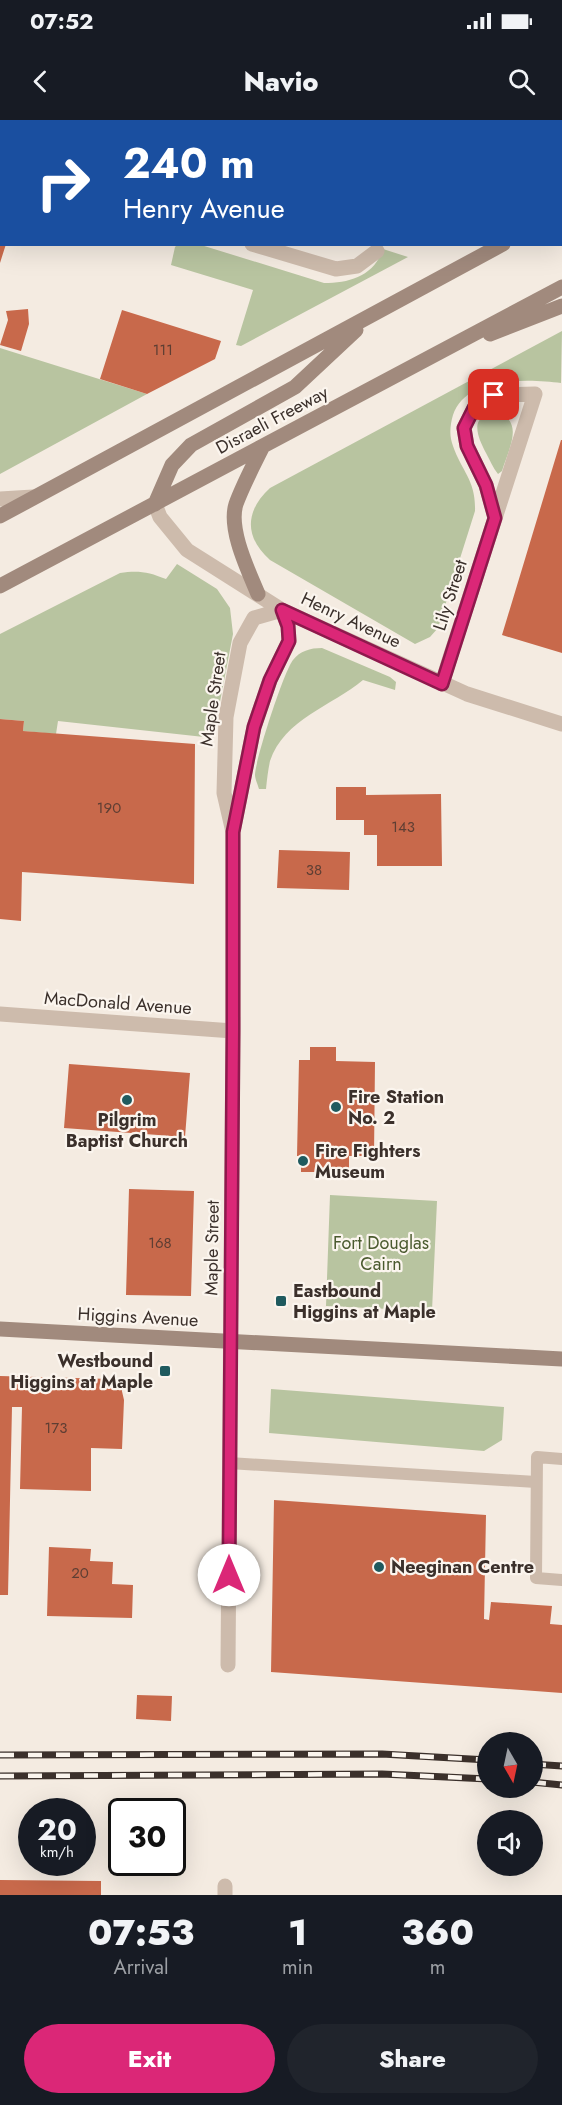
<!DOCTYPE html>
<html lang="en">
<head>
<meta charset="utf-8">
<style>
	:root { --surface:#171b24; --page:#20242c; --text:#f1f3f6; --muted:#9ea1a6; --accent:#db2777 }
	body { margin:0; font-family:Jost,sans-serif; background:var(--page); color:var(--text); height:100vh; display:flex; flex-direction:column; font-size:22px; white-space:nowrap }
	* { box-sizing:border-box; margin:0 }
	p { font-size:20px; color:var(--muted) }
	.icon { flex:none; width:33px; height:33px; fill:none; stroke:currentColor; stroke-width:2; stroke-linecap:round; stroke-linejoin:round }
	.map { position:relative; height:1775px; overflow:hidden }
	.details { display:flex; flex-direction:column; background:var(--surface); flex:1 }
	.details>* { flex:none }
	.guide { position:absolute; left:0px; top:0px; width:562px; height:126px; box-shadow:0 6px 24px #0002; background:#1a4fa0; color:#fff; overflow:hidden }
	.needle { width:39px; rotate:171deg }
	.fabs { position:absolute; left:477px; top:1612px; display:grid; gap:12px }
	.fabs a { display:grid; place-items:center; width:66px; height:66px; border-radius:50%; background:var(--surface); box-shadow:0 6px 24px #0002; font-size:30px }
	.speed { position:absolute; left:18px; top:1678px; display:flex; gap:12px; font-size:30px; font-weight:700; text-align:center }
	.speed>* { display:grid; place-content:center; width:78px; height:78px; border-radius:50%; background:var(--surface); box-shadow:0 6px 24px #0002; line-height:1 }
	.speed small { font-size:15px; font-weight:400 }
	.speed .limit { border:3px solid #111; border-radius:9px; background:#fff; color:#111 }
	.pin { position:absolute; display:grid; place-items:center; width:51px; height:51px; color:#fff; margin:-26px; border-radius:12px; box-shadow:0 3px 9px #0006 }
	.me { position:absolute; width:66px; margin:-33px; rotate:0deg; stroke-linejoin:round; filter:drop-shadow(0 0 4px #0008) }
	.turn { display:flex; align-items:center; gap:21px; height:126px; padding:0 24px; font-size:27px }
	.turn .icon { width:78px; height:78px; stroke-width:2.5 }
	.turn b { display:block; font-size:42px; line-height:51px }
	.eta { display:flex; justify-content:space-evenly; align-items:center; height:102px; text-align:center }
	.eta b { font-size:36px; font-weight:800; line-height:42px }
	.cta { display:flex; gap:12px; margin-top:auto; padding:12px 24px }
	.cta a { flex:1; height:69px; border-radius:36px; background:var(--accent); color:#fff; font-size:24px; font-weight:800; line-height:69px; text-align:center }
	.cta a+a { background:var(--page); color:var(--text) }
	.status { display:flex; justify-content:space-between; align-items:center; height:42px; padding:0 30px; background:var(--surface); direction:ltr }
	.status svg { height:16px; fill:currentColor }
	header { display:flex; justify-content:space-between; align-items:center; height:78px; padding:0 24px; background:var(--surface); font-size:27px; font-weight:800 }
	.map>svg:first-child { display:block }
	.green { fill:#b8c4a0 }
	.building { fill:#c8694b }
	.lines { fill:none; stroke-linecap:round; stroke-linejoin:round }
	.service { stroke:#cdbbac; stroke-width:12 }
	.minor { stroke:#cdbbac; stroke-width:15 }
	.tertiary { stroke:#cdbbac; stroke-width:15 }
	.secondary { stroke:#a18a7d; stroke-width:15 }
	.rail-casing { stroke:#3b302b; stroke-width:7 }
	.rail { stroke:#fbf5ee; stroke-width:4.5; stroke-dasharray:14; stroke-linecap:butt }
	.route-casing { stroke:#8e194d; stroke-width:15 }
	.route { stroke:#db2777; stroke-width:10 }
	.poi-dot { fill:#1f5a5e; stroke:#fbf5ee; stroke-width:2 }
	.labels { text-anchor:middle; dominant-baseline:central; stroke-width:4.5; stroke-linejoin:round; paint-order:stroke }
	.number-label { font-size:15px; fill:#5e3e33 }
	.street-label { font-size:18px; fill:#3b302b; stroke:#fbf5ee }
	.poi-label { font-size:18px; font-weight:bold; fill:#3b302b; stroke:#fbf5ee; text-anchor:start }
	.park-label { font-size:18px; fill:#4a5a2e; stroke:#fbf5ee }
</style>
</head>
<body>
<div class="status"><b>07:52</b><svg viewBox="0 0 49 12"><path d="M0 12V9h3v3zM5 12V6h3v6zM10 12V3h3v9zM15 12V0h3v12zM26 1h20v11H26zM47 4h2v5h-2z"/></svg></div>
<header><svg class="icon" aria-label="back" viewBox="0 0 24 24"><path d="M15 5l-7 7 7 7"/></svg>Navio<svg class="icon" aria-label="search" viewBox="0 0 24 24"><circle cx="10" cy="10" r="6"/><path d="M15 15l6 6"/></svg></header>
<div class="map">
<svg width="562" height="1775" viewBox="0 0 562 1775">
	<rect width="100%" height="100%" fill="#f4ebe1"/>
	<path class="green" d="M 177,125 L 201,125 L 324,163 C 350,163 374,156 383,129 L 408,137 L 241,226 L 236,225 L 253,170 L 171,145 L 175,127 Z
		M 562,211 L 561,263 C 529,259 466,256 453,295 C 450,305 449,316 453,326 C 462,352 476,360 475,391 L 438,508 L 430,517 L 415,524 L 270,440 C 244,417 245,391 270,368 Z
		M 0,228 L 147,274 L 0,354 Z
		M 498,292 C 525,303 508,330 502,351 L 498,354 C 493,348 490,340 486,333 C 476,314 469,295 498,292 Z
		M 177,444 L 217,469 L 230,488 L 233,514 L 213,618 L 58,601 L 56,614 L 23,611 L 24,601 L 0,599 L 0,514 L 120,453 C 138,450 149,452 166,459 Z
		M 322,528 L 390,557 L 396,562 L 395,570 L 363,560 C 332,586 284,599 270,641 C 268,650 267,660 266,669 L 259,669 C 258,665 255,659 255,655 C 255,641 284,551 293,540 C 300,531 310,528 322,528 Z
		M 330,1075 L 437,1081 L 432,1191 L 326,1186 Z
		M 271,1269 L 504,1287 L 502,1320 L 484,1331 L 269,1313 Z"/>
	<path class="building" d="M 0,124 L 6,124 L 0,143 Z
		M 28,189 L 29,204 L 21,231 L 0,225 L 8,200 L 6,191 Z
		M 122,190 L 221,221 L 215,239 L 147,274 L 100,259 Z
		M 561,320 L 562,320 L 562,533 L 502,515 Z
		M 0,599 L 24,601 L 23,611 L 195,624 L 194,764 L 22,752 L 21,801 L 0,799 Z
		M 336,667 L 366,667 L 366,675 L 441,674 L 442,746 L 377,746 L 377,715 L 364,715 L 364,700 L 336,700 Z
		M 279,730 L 350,732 L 349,770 L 277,768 Z
		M 310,927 L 336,927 L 336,941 L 375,942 L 374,1036 L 349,1036 L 349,1052 L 301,1052 L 301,1036 L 297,1036 L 299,940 L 310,940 Z
		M 69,944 L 190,953 L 185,1017 L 64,1008 Z
		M 129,1069 L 194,1071 L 191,1176 L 126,1175 Z
		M 0,1256 L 112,1259 L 121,1267 L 124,1280 L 122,1329 L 91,1328 L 91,1371 L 20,1369 L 22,1287 L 12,1287 L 8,1475 L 0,1475 Z
		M 274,1380 L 486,1395 L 484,1499 L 489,1500 L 491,1482 L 552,1486 L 550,1504 L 562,1505 L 562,1573 L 271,1552 Z
		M 49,1427 L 91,1429 L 90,1441 L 113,1442 L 112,1464 L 133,1465 L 132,1498 L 47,1496 Z
		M 137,1575 L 172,1576 L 171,1601 L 136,1599 Z
		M 0,1760 L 101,1761 L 101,1775 L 0,1775 Z"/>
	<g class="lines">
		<path class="service" d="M 417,2 L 418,0
			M 562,1339 L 537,1337 L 536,1458 L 562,1460
			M 229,1343 L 536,1362"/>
		<path class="minor" d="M 241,2 L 241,0
			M 0,46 L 2,46
			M 252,124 L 336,149 L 357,146 L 377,131
			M 0,379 L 33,377
			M 155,384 L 160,397 L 187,430 L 282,490 L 467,574 L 562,604
			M 442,564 L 448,544 L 535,274 L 494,275 L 474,288 L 464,308 L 467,326 L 486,365 L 495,397
			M 0,894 L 233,911
			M 228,1545 L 233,911 L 233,712 L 254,607 L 270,560 L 289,521 L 288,506 L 282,490 L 254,498 L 240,523 L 226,597 L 224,673 L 233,712
			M 225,1775 L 225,1766"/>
		<path class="tertiary" d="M 561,76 L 562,74"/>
		<path class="secondary" d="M 561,93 L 562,93
			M 490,214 L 562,186
			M 155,384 L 172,345 L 191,325 L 295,267 L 356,210
			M 0,396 L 503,124
			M 0,466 L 562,167
			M 258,474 C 248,450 228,409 236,384 C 243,365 253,346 262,328
			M 0,1209 L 562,1239"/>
		<defs>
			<path id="rail" d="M 0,1635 L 382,1634 L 488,1640
				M 532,1644 L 562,1646
				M 0,1656 L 382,1654 L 488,1659
				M 532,1662 L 562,1665"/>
		</defs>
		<use href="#rail" class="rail-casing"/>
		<use href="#rail" class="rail"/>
	</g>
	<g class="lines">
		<defs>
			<path id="route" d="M 229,1455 L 233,911 L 233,712 L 254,607 L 270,560 L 289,521 L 288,506 L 282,490 L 442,564 L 495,398 L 486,365 L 467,326 L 464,308 L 474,288 L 494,275"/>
		</defs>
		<use href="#route" class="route-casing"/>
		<use href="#route" class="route"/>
	</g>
	<g class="poi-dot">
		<circle cx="127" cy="980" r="6"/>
		<circle cx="336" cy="987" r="6"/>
		<circle cx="303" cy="1041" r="6"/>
		<rect x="275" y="1175" width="12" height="12" rx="3"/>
		<rect x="159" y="1245" width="12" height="12" rx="3"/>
		<circle cx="379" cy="1447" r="6"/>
	</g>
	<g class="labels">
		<g class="number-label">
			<text x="163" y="230">111</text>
			<text x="109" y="688">190</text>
			<text x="403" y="707">143</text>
			<text x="314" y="750">38</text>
			<text x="160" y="1123">168</text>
			<text x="56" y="1308">173</text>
			<text x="80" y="1453">20</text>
		</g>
		<g class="street-label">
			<text transform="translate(272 300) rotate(-28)">Disraeli Freeway</text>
			<text transform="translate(450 475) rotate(-72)">Lily Street</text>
			<text transform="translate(351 500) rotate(25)">Henry Avenue</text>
			<text transform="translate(213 579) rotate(-82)">Maple Street</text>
			<text transform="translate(118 883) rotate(4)">MacDonald Avenue</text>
			<text transform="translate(212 1128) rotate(-89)">Maple Street</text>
			<text transform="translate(138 1197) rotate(3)">Higgins Avenue</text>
		</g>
		<g class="poi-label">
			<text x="348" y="977">Fire Station<tspan x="348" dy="21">No. 2</tspan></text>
			<text x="127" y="1000" text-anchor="middle">Pilgrim<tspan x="127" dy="21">Baptist Church</tspan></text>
			<text x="315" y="1031">Fire Fighters<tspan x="315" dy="21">Museum</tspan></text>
			<text x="293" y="1171">Eastbound<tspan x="293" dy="21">Higgins at Maple</tspan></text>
			<text x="153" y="1241" text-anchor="end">Westbound<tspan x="153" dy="21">Higgins at Maple</tspan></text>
			<text x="391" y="1447">Neeginan Centre</text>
		</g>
		<g class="park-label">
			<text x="381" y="1123">Fort Douglas<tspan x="381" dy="21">Cairn</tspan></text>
		</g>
	</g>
</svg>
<div class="fabs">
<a><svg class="needle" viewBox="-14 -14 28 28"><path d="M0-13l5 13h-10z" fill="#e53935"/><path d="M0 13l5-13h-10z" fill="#9ea1a6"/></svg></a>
<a><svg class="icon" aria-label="sound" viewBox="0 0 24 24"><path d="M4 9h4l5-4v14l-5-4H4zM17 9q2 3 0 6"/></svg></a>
</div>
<div class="speed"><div>20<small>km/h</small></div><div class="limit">30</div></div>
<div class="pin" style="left:494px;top:275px;background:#d93025"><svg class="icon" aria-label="arrive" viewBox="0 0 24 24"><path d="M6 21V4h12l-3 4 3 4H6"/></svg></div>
<svg class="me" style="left:229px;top:1455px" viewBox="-20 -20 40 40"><circle r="19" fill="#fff"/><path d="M0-13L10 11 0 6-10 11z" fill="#db2777"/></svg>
<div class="guide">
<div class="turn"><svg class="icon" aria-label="right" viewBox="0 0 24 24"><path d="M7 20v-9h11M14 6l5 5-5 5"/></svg><div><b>240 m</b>Henry Avenue</div></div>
</div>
</div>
<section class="details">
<div class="eta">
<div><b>07:53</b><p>Arrival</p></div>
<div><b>1</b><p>min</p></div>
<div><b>360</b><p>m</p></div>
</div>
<div class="cta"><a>Exit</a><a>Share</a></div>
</section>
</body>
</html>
